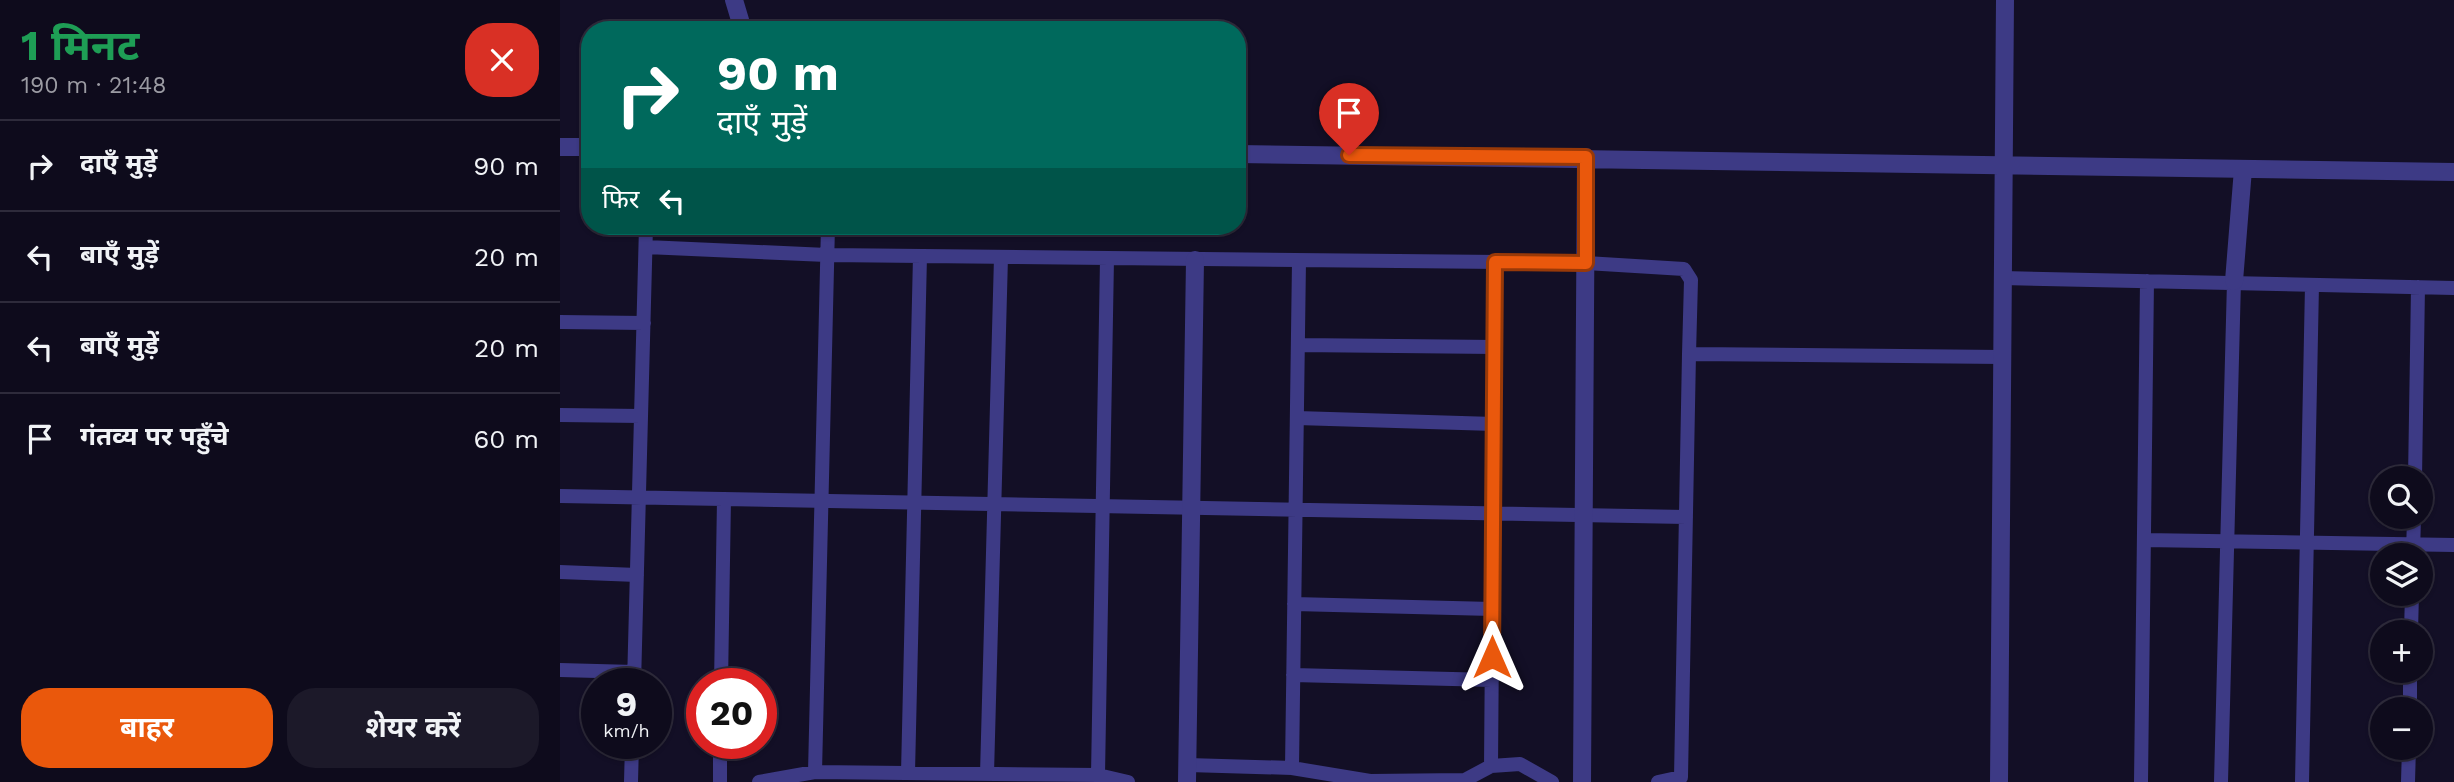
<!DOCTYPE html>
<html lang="hi">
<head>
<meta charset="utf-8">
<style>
	:root { --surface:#0e0b1c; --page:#1c1929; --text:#f1f3f6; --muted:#9b9ba3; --line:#2e2b3b; --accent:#ea580c }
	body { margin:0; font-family:"Work Sans","Noto Sans Devanagari",sans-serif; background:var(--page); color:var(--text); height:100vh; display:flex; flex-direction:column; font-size:26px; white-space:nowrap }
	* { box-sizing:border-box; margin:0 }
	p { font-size:23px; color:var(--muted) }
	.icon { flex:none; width:38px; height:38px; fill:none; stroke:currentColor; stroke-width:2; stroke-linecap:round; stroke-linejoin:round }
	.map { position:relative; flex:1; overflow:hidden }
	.side { display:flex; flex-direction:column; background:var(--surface); width:560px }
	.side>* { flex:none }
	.guide { position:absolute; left:21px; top:21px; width:665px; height:214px; border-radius:28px; box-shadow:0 2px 5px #0004,0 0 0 2px var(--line); background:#00695c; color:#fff; overflow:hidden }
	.controls { position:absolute; left:1810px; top:466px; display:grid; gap:14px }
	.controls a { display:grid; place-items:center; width:63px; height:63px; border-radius:50%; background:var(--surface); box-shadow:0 2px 5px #0004,0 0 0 2px var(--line); font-size:35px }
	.speed { position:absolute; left:21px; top:668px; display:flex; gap:14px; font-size:35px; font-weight:700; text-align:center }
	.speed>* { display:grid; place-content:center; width:91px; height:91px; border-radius:50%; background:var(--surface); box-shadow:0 2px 5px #0004,0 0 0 2px var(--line); line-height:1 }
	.speed small { font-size:18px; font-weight:400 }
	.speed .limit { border:10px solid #d22; background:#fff; color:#111 }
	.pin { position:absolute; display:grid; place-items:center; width:60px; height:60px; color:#fff; margin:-72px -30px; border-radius:50% 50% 50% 0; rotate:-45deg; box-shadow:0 0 7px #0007 }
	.pin .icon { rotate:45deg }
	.me { position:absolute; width:77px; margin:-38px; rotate:0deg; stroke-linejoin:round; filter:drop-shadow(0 0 5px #0008) }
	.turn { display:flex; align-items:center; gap:24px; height:147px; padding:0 21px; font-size:32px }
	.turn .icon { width:91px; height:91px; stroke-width:2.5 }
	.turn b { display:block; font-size:49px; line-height:60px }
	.then { display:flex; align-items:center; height:66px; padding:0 21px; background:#0003; gap:14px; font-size:26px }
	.round { display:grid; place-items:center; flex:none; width:74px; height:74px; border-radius:28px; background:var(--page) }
	.summary { display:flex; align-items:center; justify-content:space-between; height:119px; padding:0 21px }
	h1 { font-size:42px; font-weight:700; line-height:52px; color:#1e9e55 }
	.cta { display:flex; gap:14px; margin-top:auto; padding:14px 21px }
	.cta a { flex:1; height:80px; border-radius:28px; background:var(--accent); color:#fff; font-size:28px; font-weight:700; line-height:80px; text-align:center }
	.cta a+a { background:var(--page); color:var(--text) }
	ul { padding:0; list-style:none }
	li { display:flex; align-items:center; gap:21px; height:91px; padding:0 21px; border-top:2px solid var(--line) }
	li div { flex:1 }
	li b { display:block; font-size:26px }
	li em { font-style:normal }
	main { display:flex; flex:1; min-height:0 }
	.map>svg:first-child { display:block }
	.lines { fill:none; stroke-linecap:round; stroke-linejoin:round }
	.lane { stroke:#3d3a85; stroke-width:14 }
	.street { stroke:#3d3a85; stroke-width:18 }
	.route-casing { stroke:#983908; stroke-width:18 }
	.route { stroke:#ea580c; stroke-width:12 }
</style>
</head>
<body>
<main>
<section class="side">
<div class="summary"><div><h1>1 मिनट</h1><p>190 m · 21:48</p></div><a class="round" style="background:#d93025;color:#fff"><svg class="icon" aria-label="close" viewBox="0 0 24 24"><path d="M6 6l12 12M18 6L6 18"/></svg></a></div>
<ul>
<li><svg class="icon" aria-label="right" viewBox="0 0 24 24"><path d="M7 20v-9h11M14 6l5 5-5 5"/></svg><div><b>दाएँ मुड़ें</b></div><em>90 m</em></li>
<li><svg class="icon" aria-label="left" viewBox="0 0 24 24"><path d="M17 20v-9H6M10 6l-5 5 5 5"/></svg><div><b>बाएँ मुड़ें</b></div><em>20 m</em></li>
<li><svg class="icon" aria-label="left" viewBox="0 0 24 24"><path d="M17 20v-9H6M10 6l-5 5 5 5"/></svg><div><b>बाएँ मुड़ें</b></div><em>20 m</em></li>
<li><svg class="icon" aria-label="arrive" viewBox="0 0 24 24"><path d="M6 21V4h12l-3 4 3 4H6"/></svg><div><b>गंतव्य पर पहुँचे</b></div><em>60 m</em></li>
</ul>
<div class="cta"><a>बाहर</a><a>शेयर करें</a></div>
</section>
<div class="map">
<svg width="1894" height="782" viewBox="0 0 1894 782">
	<rect width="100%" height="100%" fill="#130f26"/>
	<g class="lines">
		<path class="lane" d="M 86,247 L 267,255 L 1026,263 L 1124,269 L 1131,280 L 1129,354 L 1442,357
			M 1442,278 L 1894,288
			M 0,322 L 84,323
			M 738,345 L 935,347
			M 0,415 L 81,416
			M 737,418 L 934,424
			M 1855,478 L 1858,287
			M 0,496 L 1126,517
			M 1584,540 L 1894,545
			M 1853,555 L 1854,516
			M 0,572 L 77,575
			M 734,604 L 932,609
			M 1851,632 L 1852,593
			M 0,670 L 74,672
			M 733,675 L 932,680
			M 74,684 L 86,226
			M 161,684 L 164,499
			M 1850,709 L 1850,670
			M 628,765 L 732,768 L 810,781 L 905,780 L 931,766 L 960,764 L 992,782
			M 931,766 L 935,262
			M 732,768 L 739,261
			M 255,772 L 268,226
			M 348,773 L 360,256
			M 427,774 L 441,257
			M 538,775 L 547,259
			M 71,782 L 72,744
			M 160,782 L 160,744
			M 199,782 L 255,772 L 538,775 L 568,782
			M 1098,782 L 1121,777 L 1129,354
			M 1581,782 L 1587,281
			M 1661,782 L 1674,281
			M 1742,782 L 1752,285
			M 1848,782 L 1849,747"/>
		<path class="street" d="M 174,0 L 183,30
			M 0,147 L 30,147
			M 677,154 L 1894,172
			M 1674,281 L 1683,169
			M 627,782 L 635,260
			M 1022,782 L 1026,157
			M 1439,782 L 1445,0"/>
	</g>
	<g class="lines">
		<defs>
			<path id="route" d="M 789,155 L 1026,157 L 1026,263 L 935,262 L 932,657"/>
		</defs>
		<use href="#route" class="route-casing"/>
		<use href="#route" class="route"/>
	</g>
</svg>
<div class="controls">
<a><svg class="icon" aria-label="search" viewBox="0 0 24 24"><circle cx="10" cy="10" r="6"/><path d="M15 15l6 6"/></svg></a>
<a><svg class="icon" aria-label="layers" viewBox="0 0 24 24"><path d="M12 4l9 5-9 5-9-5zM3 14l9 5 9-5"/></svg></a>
<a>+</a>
<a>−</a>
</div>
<div class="speed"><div>9<small>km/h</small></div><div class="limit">20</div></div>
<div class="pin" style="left:789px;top:155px;background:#d93025"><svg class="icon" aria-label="arrive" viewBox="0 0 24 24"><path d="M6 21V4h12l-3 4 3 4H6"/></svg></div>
<svg class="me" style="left:932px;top:657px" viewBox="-20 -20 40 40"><path d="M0-17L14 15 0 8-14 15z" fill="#ea580c" stroke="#fff" stroke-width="4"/></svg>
<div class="guide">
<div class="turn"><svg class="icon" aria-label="right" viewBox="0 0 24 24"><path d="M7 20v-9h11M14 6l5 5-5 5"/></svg><div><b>90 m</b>दाएँ मुड़ें</div></div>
<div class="then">फिर<svg class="icon" aria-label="left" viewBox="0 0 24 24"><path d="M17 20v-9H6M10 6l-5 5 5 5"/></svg></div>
</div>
</div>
</main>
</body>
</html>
